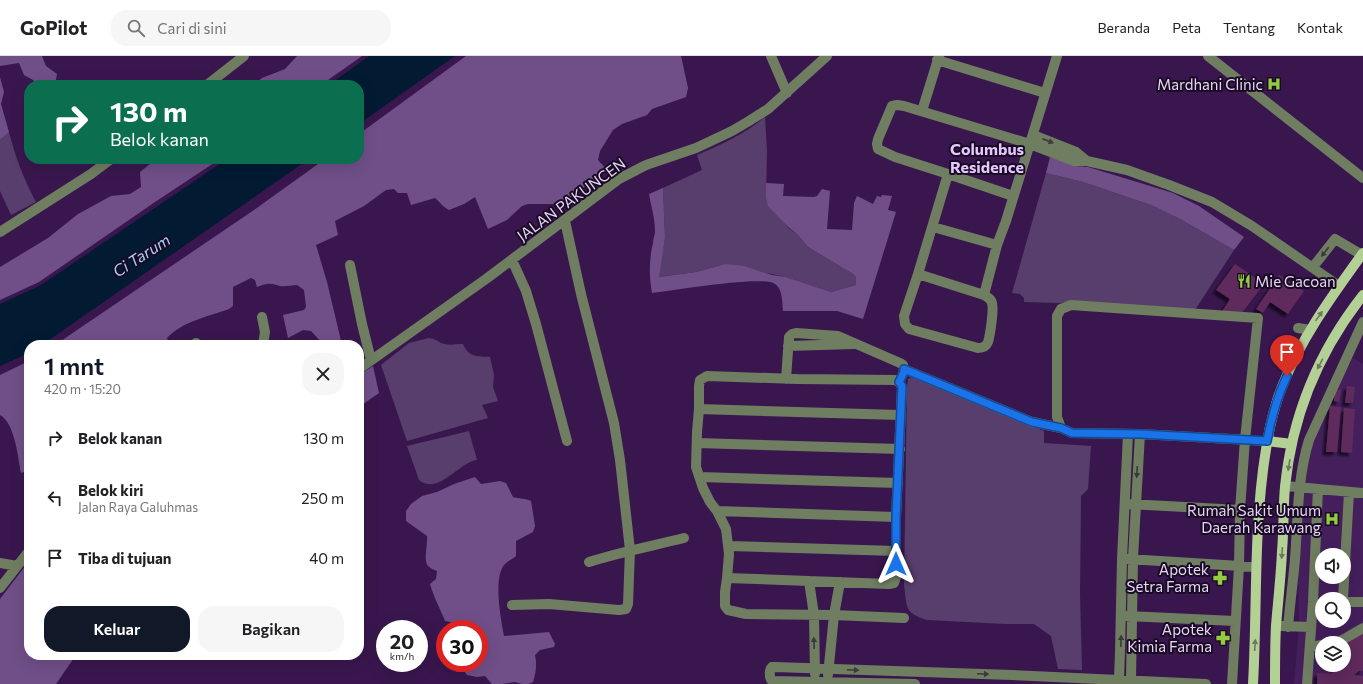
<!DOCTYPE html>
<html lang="id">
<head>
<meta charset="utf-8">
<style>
	:root { --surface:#fff; --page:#f6f6f6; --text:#202124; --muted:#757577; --line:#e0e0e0; --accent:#111827 }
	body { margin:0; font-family:Commissioner,sans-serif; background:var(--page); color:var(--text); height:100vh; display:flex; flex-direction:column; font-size:15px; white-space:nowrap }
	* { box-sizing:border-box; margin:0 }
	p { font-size:13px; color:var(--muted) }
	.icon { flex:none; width:22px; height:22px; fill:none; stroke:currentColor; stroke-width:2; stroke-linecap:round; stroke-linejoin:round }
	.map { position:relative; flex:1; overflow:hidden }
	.sheet { position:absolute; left:24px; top:284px; width:340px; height:320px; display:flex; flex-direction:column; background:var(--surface); border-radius:16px; box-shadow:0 4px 16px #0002 }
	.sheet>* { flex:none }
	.hud { position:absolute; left:24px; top:24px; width:340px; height:84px; border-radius:16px; box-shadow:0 4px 16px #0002; background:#0b6e4f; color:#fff; overflow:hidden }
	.buttons { position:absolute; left:1315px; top:492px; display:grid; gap:8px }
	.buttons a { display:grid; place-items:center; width:36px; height:36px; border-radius:50%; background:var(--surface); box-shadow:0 4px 16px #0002; font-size:20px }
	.speed { position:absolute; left:376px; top:564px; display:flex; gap:8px; font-size:20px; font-weight:700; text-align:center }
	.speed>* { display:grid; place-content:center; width:52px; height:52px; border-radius:50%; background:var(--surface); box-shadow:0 4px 16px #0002; line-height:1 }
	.speed small { font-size:10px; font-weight:400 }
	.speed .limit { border:6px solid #d22; background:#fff; color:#111 }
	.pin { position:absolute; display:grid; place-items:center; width:34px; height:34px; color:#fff; margin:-41px -17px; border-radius:50% 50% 50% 0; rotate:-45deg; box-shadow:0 0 4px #0007 }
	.pin .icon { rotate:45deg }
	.me { position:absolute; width:44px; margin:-22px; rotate:0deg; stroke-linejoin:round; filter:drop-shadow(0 0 3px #0008) }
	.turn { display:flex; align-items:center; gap:14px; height:84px; padding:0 20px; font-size:18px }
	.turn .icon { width:52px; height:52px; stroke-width:2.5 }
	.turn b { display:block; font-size:28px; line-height:34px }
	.round { display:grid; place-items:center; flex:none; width:42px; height:42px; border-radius:16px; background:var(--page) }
	.overview { display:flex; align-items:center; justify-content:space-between; height:68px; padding:0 20px }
	h1 { font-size:24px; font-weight:600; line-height:30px; color:var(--accent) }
	.cta { display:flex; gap:8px; margin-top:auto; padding:8px 20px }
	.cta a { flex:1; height:46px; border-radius:16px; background:var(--accent); color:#fff; font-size:16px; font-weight:600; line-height:46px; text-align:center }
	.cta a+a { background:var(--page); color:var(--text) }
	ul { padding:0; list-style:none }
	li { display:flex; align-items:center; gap:12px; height:60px; padding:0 20px }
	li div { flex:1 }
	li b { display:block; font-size:15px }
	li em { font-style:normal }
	header { display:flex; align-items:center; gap:24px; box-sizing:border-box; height:56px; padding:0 20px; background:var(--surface); border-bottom:1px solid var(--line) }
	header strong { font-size:19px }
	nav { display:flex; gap:22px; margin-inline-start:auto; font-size:14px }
	.search { width:280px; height:36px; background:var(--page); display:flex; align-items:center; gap:10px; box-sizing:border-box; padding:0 14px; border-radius:16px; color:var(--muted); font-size:15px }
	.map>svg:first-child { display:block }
	.built { fill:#441f5c; fill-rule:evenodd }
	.green { fill:#583e6c }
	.forest { fill:#704f88 }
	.water { fill:#021b33 }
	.building { fill:#5f2c5c; filter:url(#shadow) }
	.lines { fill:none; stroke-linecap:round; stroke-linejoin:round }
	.minor { stroke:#6f7d61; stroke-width:10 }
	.major { stroke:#b3d095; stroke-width:10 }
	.oneway { fill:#3b393c }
	.oneway2 { fill:#6e7762 }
	.route-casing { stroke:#114b97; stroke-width:10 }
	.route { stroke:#1a73e8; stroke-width:7 }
	.labels { text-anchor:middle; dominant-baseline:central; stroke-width:4; stroke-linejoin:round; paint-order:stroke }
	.poi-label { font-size:15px; fill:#e7d4f6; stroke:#190b23; text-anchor:end }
	.street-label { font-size:15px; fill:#e7d4f6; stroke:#190b23 }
	.neighbourhood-label { font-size:16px; font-weight:bold; fill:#e5c7fd; stroke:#190b23 }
	.water-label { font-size:16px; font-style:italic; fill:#a4cefa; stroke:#190b23 }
</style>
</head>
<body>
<header>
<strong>GoPilot</strong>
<div class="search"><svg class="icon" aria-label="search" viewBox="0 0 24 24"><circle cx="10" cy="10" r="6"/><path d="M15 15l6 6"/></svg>Cari di sini</div>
<nav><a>Beranda</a><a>Peta</a><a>Tentang</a><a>Kontak</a></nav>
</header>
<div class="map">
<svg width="1363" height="628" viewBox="0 0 1363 628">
	<defs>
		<filter id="shadow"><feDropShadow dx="-3.5" dy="3.5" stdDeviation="1" flood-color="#0009"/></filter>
	</defs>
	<rect width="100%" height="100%" fill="#39174e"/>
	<path class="built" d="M 1353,302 L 1363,308 L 1363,628 L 1294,628 L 1299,571 L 1298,493 L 1307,400 L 1340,324 ZM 1322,499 L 1344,499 L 1344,521 L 1322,521 ZM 1322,543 L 1344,543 L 1344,565 L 1322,565 ZM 1322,587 L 1344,587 L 1344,609 L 1322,609 Z"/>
	<path class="green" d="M 765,61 L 767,95 L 766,141 L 788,172 L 797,178 L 808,191 L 853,218 L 856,221 L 856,229 L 831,236 L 786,221 L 725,208 L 696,216 L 658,221 L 665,182 L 663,132 L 702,114 L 697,99 C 723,88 743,79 765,61 Z
		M 9,76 C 15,100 24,124 36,146 L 11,159 L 0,135 L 0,84 Z
		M 1046,117 L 1083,126 L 1151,149 L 1180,163 L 1234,194 L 1195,254 L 1072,245 L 1060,247 L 1024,246 L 1024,242 L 1020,238 L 1012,237 Z
		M 429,282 C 434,283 436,284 441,287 C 448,290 456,288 463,288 C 469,302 477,300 490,301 L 494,319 L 493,331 L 498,345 L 482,349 L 488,362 L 407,385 L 381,309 L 409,287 Z
		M 911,321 L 1044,375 L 1044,387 L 1091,390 L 1088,433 L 1081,440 L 1080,538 L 1082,614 L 1058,613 L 1051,580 L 1034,568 L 1005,568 L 927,564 C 904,557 907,551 904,529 L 907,332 L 908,323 Z
		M 469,375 L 477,404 C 459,406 438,440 419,424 L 407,390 Z"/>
	<path class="forest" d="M 0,0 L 42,0 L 46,10 L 57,18 L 55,29 L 38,29 L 33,24 L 24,19 L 19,7 L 0,10 Z
		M 297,0 L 362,0 L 321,29 L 253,29 L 262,22 L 285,13 Z
		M 466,0 L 681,0 L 688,32 L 686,41 L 652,53 L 647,59 L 622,68 L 613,74 L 600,95 L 598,104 L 608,115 L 598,120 L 568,144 L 560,148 L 528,148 L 522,150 L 507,164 L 488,173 L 475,141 L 464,148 L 449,154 C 443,151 440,146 435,142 L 411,149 L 407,137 L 398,137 L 394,133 L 386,134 L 364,150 L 335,165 L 338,179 L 316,189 L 327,226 L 342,289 L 324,289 L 311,275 L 303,274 L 288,282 L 283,259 L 304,254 L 306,251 L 304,234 L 297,229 C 292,229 285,231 280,230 C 269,227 268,227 257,231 L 255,224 L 251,222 L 233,231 L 233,250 L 229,253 C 207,261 183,265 167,282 L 169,289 L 55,289 L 254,154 L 325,103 L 359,103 L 359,78 Z
		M 0,21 L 4,36 L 1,48 L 9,76 L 0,84 Z
		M 1050,101 L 1076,110 L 1088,111 L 1173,137 L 1199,150 L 1244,181 L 1234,194 L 1180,163 L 1151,149 L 1083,126 L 1046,117 Z
		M 156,103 L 220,103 L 155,146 L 39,226 L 0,244 L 0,211 L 48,182 L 78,158 L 111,140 L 130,138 L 141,131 L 140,116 Z
		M 766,127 L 784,128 L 783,140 L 814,141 L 817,140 L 822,133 L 830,135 L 827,173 L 852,174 L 854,147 L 857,140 L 873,148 L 877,140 L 881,141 L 882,139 L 892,140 L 888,154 L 896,156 L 863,263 L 837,255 L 783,255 C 782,247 783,233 775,228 C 762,219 672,235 652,237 C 649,221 649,203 653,187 C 653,183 655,179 655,175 C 655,162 651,150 649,138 L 663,132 L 665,182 L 659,221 L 696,216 L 725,208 L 744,210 L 772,219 L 786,221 L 831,236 L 856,229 L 856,221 L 853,218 L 808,191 L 797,178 L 788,171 L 768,150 L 766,141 Z
		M 29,305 L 29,414 L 21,417 C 18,402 15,367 0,359 L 0,319 Z
		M 373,310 L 379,337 L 359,351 L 359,319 Z
		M 475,421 L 481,428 L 500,425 L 506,427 L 513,441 C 519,443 525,442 531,445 L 535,470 L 533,476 L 516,485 L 516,500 C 513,503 507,505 504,509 C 493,523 501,563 504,580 L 549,576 L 555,588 L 554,591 L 540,594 L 535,599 C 537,609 536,616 533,626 L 528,628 L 522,628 L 515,626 L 502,628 L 492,628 L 485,620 L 477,621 L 467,619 L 462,612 L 462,607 L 479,607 L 479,573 L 471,573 L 471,571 L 466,566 L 460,568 L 445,565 C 440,552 434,542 430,528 L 436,523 L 437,515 C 434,514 430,512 428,510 C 423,504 428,488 427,480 L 406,465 L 406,455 L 411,448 L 422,440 L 437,436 L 454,428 Z
		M 29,505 L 29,599 L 76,599 L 56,628 L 0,628 L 0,543 Z"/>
	<path class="water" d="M 369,0 L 455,0 L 359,68 L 359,29 L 329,29 Z
		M 227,103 L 309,103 L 42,289 L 29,289 L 29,297 L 0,310 L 0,248 L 41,229 Z"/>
	<path class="building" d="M 1235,208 L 1264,228 L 1242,257 L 1221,257 L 1230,243 L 1216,234 Z
		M 1279,219 L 1304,235 L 1288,258 L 1270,246 L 1263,257 L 1256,253 Z
		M 1347,330 L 1355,331 L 1353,347 L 1345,347 Z
		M 1335,334 L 1341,334 L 1339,346 L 1334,345 Z
		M 1330,350 L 1341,351 L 1337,396 L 1326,396 Z
		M 1344,352 L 1355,353 L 1352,397 L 1341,396 Z
		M 1360,576 L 1363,576 L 1363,615 L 1359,615 L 1354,619 L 1363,620 L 1363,628 L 1317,628 L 1317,617 L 1331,618 L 1342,609 L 1344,609 L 1344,607 L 1348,604 L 1348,587 Z"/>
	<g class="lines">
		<path class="minor" d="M 771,0 L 787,37
			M 1208,0 L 1363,122
			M 937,4 L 1045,37
			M 207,29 L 244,0
			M 922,55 L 939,0
			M 1033,79 L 1076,96 L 1087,105
			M 948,118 L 895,101 L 878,93 L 877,88 L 878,83 L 892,50 L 897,49 L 904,50 L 1030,88 L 1074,105 L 1087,105 L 1127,114 L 1169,129 L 1212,146 L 1252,170 L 1339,230
			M 933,171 L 997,189
			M 0,176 L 91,118 L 111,103
			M 512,204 L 526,235 L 536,268 L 567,385
			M 350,209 L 362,268 L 371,304
			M 1313,211 L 1335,183 L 1362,199
			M 918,218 L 984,239 C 988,241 991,243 992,247 C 994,253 990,280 988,286 C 986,291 982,292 978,292 L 909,273 L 905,268 L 904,260 L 918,218 L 948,118 L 1013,140
			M 984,239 L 997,189 L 1006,165 L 1057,0
			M 262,261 L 265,276 L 263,289
			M 1298,272 L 1310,274
			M 196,287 L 197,289
			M 788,290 L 853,288
			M 359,313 L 486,223 L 619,123 L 646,109 L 696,92 L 732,75 L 749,65 L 768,53 L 827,0
			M 904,313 L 1032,366 L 1061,372
			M 786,323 L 789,281 L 792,278 L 796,277 L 838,280 L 900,307 L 903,309 L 904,316 L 899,326
			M 699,353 L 900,359
			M 697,387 L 900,393
			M 700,421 L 898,427
			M 1285,430 L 1363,437
			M 1129,448 L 1240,454
			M 717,455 L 896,461
			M 729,490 L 896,495
			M 1128,503 L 1256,511
			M 589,506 C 620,496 652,490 684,482
			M 0,507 L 17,510
			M 727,522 L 889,528 L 894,527 L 896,521 L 896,461 L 902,331 L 899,326 L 895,324 L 797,323 L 707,320 L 700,324 L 699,330 L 699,353 L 697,376 L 696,411 L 703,432 L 710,446 L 717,455 L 726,473 L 729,498 L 727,522 L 725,536 L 725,550 L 728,554 L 746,558 L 834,559 L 904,562
			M 809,525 L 814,559 L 815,618
			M 0,532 L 29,495
			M 1343,543 L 1349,436
			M 1344,546 L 1363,546
			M 512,549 L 549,548 L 619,554 L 626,553 L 628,548 L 630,494 L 620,404 L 614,367 L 581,238 L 565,165
			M 1127,560 L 1235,565
			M 1281,570 L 1311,571
			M 1288,571 C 1290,548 1293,526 1295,503 C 1298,463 1297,423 1309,384 L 1363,266
			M 1335,587 L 1344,583 L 1363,572
			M 1310,591 L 1322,589
			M 828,619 L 834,559 L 840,526
			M 1119,624 L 1120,596 L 1122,503 L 1128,378
			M 1131,624 L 1133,502 L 1140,378
			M 915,628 L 772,625 C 769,621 769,614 772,611 L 775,611 L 1012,619 L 1206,628
			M 1232,628 L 1239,510 L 1240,454 L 1245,383 L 1258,262 L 1071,249 L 1061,253 L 1057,260 L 1057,361 L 1061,372 L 1072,377 L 1140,378 L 1267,385
			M 1307,628 L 1313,546 L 1318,433"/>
		<path class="major" d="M 1267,385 L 1292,388
			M 1253,628 C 1257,557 1254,485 1263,414 C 1267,385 1271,358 1282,331 C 1301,282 1332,240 1363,197
			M 1275,628 C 1275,609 1275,589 1276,570 C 1278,545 1281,520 1282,495 C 1284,473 1283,452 1285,431 C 1292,360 1319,295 1363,239"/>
	</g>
	<defs><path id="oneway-solid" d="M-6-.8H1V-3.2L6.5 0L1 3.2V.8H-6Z"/></defs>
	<g class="oneway">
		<use href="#oneway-solid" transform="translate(1048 85) rotate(21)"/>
		<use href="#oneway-solid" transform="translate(1325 196) rotate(128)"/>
		<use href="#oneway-solid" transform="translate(1137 416) rotate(93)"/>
		<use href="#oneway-solid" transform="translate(1121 585) rotate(-89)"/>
		<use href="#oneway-solid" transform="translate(814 587) rotate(-92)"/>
		<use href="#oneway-solid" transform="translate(853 614) rotate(2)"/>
		<use href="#oneway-solid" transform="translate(983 618) rotate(2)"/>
	</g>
	<g class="oneway2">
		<use href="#oneway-solid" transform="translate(1319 260) rotate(-55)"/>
		<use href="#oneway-solid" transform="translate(1320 308) rotate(118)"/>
		<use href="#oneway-solid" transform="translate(1289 409) rotate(99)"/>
		<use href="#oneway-solid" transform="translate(1282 497) rotate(94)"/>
		<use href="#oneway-solid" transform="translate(1255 589) rotate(-87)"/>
	</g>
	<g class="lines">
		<defs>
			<path id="route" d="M 896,508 L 896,461 L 902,330 L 899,326 L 904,316 L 904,313 L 1032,366 L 1061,372 L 1072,377 L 1140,378 L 1267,385 C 1271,363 1277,341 1287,320"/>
		</defs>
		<use href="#route" class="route-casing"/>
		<use href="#route" class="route"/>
	</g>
	<defs>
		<symbol id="hospital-bare" viewBox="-9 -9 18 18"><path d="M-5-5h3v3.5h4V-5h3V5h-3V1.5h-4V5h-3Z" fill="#92cd3f" stroke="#190b23" stroke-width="2.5" paint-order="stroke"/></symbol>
		<symbol id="restaurant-bare" viewBox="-9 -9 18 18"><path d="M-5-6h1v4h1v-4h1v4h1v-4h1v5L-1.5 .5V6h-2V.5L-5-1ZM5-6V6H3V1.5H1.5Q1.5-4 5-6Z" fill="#92cd3f" stroke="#190b23" stroke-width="2.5" paint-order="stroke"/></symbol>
		<symbol id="pharmacy-bare" viewBox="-9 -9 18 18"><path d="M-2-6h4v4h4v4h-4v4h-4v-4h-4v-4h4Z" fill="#92cd3f" stroke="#190b23" stroke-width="2.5" paint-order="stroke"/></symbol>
	</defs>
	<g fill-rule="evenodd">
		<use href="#hospital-bare" x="1264" y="18" width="20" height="20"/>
		<use href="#restaurant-bare" x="1234" y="215" width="20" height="20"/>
		<use href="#hospital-bare" x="1322" y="453" width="20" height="20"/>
		<use href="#pharmacy-bare" x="1210" y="512" width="20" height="20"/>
		<use href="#pharmacy-bare" x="1213" y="572" width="20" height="20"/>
	</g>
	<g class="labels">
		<g class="poi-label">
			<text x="1263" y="28">Mardhani Clinic</text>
			<text x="1255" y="225" text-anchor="start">Mie Gacoan</text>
			<text x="1321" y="454">Rumah Sakit Umum<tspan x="1321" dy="17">Daerah Karawang</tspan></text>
			<text x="1209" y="513">Apotek<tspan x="1209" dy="17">Setra Farma</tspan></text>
			<text x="1212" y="573">Apotek<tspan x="1212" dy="17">Kimia Farma</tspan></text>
		</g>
		<g class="street-label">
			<text transform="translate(571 143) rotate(-36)">JALAN PAKUNCEN</text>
		</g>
		<g class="neighbourhood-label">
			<text x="987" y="92">Columbus<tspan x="987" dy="18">Residence</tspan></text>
		</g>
		<g class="water-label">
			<text transform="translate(141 199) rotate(-33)">Ci Tarum</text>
		</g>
	</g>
</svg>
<div class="buttons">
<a><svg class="icon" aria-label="sound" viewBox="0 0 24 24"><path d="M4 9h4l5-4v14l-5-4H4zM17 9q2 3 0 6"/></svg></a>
<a><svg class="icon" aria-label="search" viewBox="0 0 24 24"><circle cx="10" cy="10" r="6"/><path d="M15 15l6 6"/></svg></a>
<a><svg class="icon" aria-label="layers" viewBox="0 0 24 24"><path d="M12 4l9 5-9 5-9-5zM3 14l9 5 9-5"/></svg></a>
</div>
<div class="speed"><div>20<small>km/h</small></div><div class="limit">30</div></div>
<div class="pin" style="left:1287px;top:320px;background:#d93025"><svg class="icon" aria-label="arrive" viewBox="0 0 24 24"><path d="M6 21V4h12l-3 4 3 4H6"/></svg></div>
<svg class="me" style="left:896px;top:508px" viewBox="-20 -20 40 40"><path d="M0-17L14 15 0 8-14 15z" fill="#1a73e8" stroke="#fff" stroke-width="4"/></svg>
<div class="hud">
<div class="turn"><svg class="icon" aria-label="right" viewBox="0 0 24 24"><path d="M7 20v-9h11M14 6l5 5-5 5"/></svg><div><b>130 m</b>Belok kanan</div></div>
</div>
<section class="sheet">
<div class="overview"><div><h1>1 mnt</h1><p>420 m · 15:20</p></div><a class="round"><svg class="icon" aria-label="close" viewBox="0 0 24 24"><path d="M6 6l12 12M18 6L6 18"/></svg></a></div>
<ul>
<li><svg class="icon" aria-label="right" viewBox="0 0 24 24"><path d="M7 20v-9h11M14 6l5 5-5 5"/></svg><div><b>Belok kanan</b></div><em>130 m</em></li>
<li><svg class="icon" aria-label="left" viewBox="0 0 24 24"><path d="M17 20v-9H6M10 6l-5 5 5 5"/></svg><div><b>Belok kiri</b><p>Jalan Raya Galuhmas</p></div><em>250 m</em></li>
<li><svg class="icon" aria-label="arrive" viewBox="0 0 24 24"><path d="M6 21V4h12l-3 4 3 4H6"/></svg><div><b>Tiba di tujuan</b></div><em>40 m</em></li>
</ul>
<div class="cta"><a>Keluar</a><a>Bagikan</a></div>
</section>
</div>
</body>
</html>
